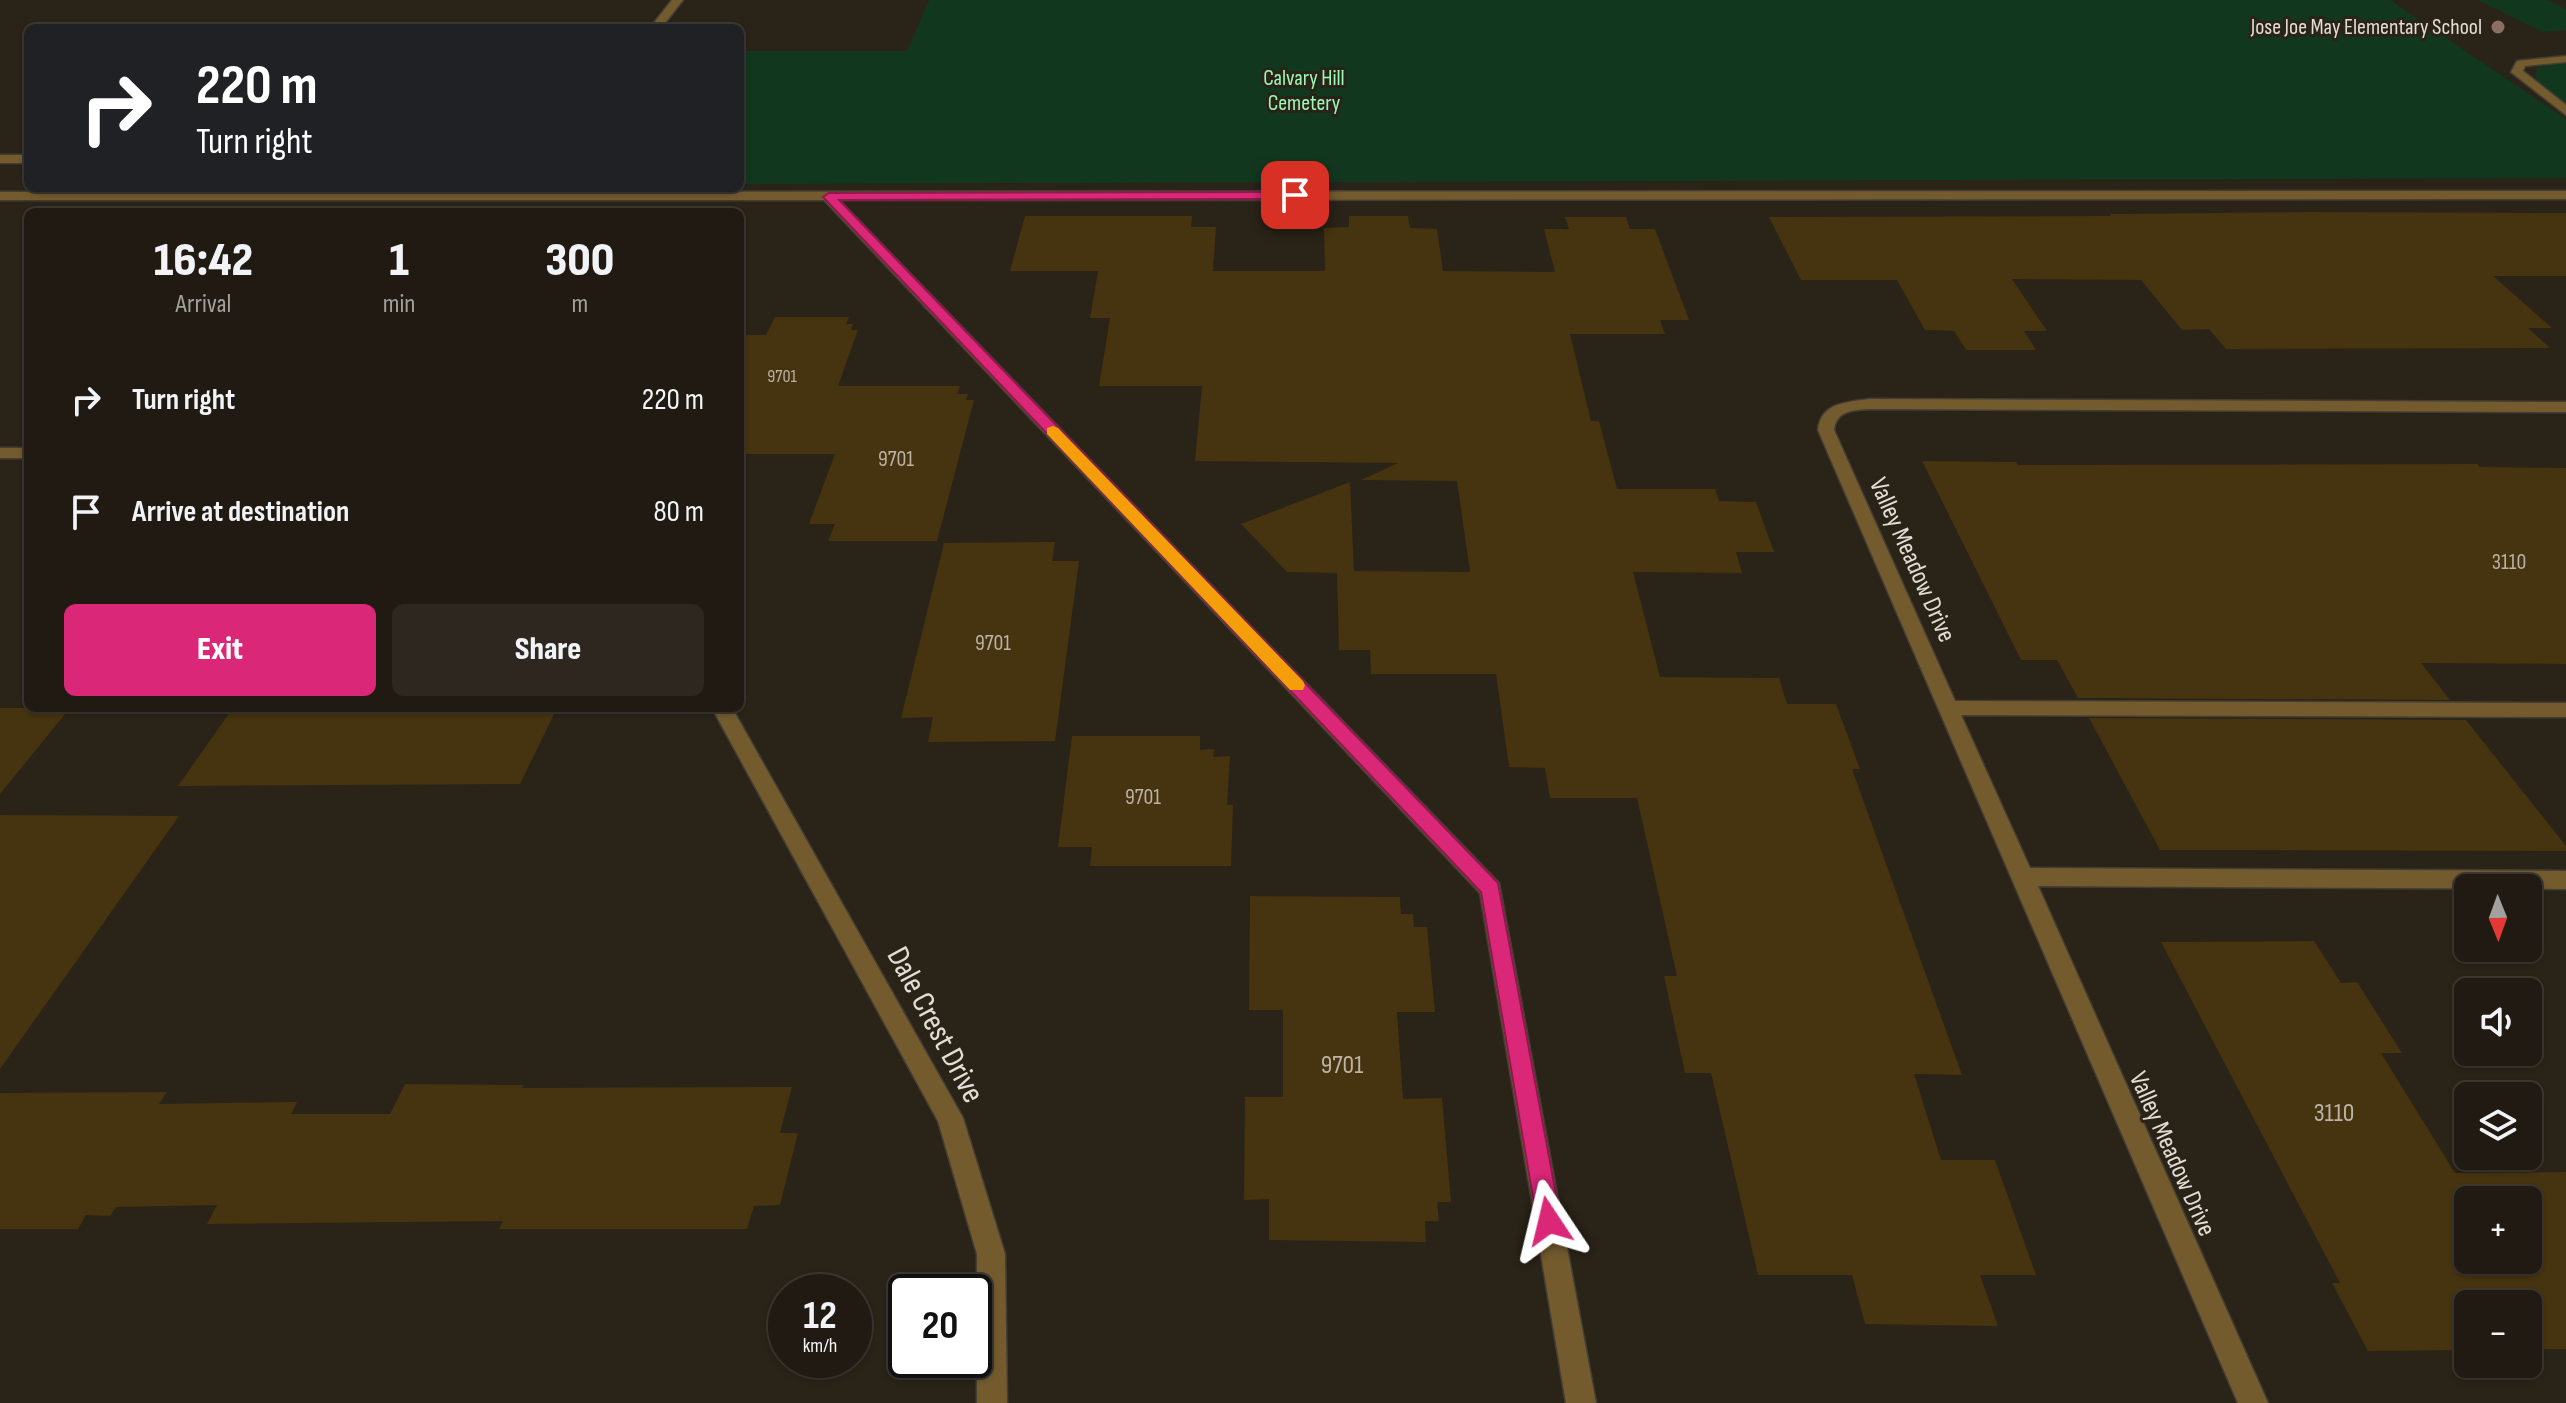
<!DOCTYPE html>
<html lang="en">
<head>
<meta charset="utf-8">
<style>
	:root { --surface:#201a12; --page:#2d2720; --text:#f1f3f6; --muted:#a2a19f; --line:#3d3832; --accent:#db2777 }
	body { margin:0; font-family:"Sofia Sans Condensed",sans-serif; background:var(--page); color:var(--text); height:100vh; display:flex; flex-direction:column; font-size:30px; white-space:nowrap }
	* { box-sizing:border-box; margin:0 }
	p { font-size:26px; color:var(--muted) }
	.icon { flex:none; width:44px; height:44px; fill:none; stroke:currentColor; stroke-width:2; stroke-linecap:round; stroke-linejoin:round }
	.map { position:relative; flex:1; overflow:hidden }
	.sheet { position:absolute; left:24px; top:208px; width:720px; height:504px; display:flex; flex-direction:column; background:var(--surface); border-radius:12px; box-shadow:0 2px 6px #0004,0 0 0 2px var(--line) }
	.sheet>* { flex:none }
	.hud { position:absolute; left:24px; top:24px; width:720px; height:168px; border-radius:12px; box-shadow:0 2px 6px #0004,0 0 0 2px var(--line); background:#202124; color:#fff; overflow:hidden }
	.needle { width:52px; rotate:179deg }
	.fabs { position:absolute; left:2454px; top:874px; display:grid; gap:16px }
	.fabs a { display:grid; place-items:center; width:88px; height:88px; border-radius:12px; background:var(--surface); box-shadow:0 2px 6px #0004,0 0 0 2px var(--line); font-size:40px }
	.speed { position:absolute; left:768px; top:1274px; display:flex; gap:16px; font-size:40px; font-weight:700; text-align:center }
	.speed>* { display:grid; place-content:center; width:104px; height:104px; border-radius:50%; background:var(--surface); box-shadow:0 2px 6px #0004,0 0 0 2px var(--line); line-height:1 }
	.speed small { font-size:20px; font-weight:400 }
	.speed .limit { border:4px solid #111; border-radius:12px; background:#fff; color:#111 }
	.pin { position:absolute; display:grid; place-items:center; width:68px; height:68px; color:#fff; margin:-34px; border-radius:16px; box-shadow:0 4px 12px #0006 }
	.me { position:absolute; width:88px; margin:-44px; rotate:350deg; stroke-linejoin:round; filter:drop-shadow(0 0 6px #0008) }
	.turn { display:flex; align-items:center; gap:28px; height:168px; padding:0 40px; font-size:36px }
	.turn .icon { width:104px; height:104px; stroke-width:2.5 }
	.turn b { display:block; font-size:56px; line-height:68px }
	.eta { display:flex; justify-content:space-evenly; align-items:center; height:136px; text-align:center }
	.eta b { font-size:48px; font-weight:800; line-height:56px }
	.cta { display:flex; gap:16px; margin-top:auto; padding:16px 40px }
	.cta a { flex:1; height:92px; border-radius:12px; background:var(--accent); color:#fff; font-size:32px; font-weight:800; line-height:92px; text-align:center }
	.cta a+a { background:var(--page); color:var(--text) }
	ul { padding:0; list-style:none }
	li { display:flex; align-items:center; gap:24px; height:112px; padding:0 40px }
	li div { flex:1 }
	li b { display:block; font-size:30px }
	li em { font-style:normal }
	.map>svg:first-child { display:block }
	.green { fill:#12371f }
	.building { fill:#46330f; fill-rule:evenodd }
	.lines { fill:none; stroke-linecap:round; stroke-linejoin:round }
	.minor-casing { stroke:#443d33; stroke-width:3 }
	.minor { fill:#735b2e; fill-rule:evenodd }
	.route { fill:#db2777; stroke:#8e194d; stroke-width:2 }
	.slow { fill:#f59e0b }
	.education-dot { fill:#8d6e63; stroke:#2a2318; stroke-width:3 }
	.labels { text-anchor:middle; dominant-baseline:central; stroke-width:6; stroke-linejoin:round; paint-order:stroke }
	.far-number-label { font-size:18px; fill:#bbb3a4 }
	.far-poi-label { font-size:22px; fill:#e2ded6; stroke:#2a2318; text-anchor:end }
	.far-park-label { font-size:22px; fill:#9cf8b7; stroke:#2a2318 }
	.number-label { font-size:22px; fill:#bbb3a4 }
	.street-label { font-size:26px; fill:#e2ded6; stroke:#2a2318 }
	.near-number-label { font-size:26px; fill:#bbb3a4 }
	.near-street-label { font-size:32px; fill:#e2ded6; stroke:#2a2318 }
</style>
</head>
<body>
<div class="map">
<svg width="2566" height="1403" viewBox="0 0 2566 1403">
	<rect width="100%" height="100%" fill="#2a2318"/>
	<path class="green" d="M 929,0 L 2390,0 L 2566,119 L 2566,178 L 740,184 L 740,51 L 907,51 Z
		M 2478,0 L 2547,0 L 2566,9 L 2566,30 L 2543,32 Z
		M 2549,64 L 2566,64 L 2566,104 L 2542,88 L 2535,77 L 2537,68 Z"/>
	<path class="building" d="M 2309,212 L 2566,213 L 2566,276 L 2493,276 L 2552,328 L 2528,328 L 2550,348 L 2226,349 L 2209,329 L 2182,330 L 2141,280 L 2012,279 L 2047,331 L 2024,331 L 2036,350 L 1966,350 L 1954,331 L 1925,330 L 1897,280 L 1801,280 L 1769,217 L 2111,216 L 2110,214 Z
		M 1025,216 L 1192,216 L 1191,227 L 1216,227 L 1213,271 L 1325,271 L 1324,228 L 1349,227 L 1349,216 L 1408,216 L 1410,228 L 1437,229 L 1443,271 L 1555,272 L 1544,229 L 1569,229 L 1565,217 L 1626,217 L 1630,229 L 1655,229 L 1689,320 L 1660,320 L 1665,334 L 1570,334 L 1591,421 L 1599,421 L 1617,489 L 1715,489 L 1719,501 L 1756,502 L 1774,552 L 1736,552 L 1742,573 L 1633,572 L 1660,677 L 1779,678 L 1787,704 L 1836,704 L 1860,769 L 1852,769 L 1962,1075 L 1914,1074 L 1941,1160 L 1995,1160 L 2036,1275 L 1980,1275 L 1998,1326 L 1865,1324 L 1852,1275 L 1758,1275 L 1711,1073 L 1685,1073 L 1664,976 L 1677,976 L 1637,798 L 1550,798 L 1545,768 L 1509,767 L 1496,674 L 1371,674 L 1370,650 L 1339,650 L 1337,573 L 1287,572 L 1241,524 L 1350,482 L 1354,571 L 1470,572 L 1457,481 L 1361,480 L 1398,463 L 1195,461 L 1202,386 L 1099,386 L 1110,318 L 1090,318 L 1098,271 L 1010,271 Z
		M 775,317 L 849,317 L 846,324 L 853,324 L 851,330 L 858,330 L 838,386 L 960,386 L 957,394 L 968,394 L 966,400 L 974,400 L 937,541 L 828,541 L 835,524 L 809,524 L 835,454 L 740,454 L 740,335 L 766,335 Z
		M 1922,461 L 2016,462 L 2018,465 L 2477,464 L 2480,467 L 2566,468 L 2566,664 L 2421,663 L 2450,700 L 2078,698 L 2057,660 L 2021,660 Z
		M 1055,542 L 1052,561 L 1079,561 L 1055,741 L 928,742 L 933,717 L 901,718 L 944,543 Z
		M 0,708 L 70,708 L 0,794 Z
		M 233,708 L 557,708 L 520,784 L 178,786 Z
		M 2089,718 L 2466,720 L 2566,846 L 2566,851 L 2160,850 Z
		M 1072,736 L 1200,736 L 1200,750 L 1214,749 L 1213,757 L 1230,756 L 1227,805 L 1233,805 L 1231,866 L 1090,866 L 1092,847 L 1058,847 Z
		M 0,815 L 179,816 L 0,1069 Z
		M 1250,896 L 1400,897 L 1401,914 L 1413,914 L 1414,927 L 1427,927 L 1435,1012 L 1397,1012 L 1403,1099 L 1442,1098 L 1451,1202 L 1437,1202 L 1439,1221 L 1425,1221 L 1426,1242 L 1269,1240 L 1269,1199 L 1244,1200 L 1245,1097 L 1283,1097 L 1283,1010 L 1249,1010 Z
		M 2314,941 L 2341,983 L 2357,982 L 2402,1053 L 2381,1053 L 2455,1173 L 2566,1172 L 2566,1349 L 2528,1349 L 2528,1304 L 2468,1304 L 2468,1350 L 2368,1351 L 2332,1283 L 2340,1283 L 2161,942 ZM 2468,1200 L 2528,1200 L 2528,1260 L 2468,1260 Z
		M 405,1084 L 523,1085 L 522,1088 L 792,1087 L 780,1133 L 798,1133 L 780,1205 L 754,1206 L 747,1229 L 499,1229 L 503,1221 L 207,1224 L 217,1205 L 116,1207 L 110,1216 L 86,1215 L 78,1229 L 0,1229 L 0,1093 L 167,1092 L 159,1104 L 297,1102 L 291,1114 L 390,1114 Z"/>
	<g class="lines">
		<defs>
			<path id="minor" d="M 672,0 L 683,0 L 661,28 L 650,28 Z
				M 2566,56 L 2566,62 L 2525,66 L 2523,71 L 2566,105 L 2566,115 L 2511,72 L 2517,61 Z
				M 0,155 L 28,155 L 28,163 L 0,163 Z
				M 2566,191 L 2566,199 L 839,200 L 1499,883 L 1596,1403 L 1566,1403 L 1480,893 L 824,200 L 0,200 L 0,192 Z
				M 1870,399 L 2566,402 L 2566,412 L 1870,409 C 1854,410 1836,410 1834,430 L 1955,701 L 2566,703 L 2566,717 L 1961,715 L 2030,868 L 2566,871 L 2566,889 L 2038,886 L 2268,1403 L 2238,1403 L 1818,430 C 1821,402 1848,402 1870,399 Z
				M 0,448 L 28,448 L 28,458 L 0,458 Z
				M 712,708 L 732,708 L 963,1118 L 1005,1254 L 1007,1403 L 977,1403 L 977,1254 L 938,1121 Z"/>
		</defs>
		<use href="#minor" class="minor-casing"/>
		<use href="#minor" class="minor"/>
	</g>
	<path class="route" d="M 1299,192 L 1299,198 L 1295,199 L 839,200 L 1498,883 L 1561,1221 L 1558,1230 L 1549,1233 L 1541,1230 L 1537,1221 L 1481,892 L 823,197 L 829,193 Z"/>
	<path class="slow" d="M 1053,426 L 1058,428 L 1303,681 L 1305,685 L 1303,690 L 1290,690 L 1047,434 L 1047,428 Z"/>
	<circle class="education-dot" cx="2498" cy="27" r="8"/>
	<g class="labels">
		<g class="far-number-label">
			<text x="782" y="376">9701</text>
		</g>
		<g class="far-poi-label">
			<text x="2482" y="27">Jose Joe May Elementary School</text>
		</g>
		<g class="far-park-label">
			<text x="1304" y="78">Calvary Hill<tspan x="1304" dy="25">Cemetery</tspan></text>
		</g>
		<g class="number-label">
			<text x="896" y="459">9701</text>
			<text x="2509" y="562">3110</text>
			<text x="993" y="643">9701</text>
			<text x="1143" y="797">9701</text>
		</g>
		<g class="street-label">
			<text transform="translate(1912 560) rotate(66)">Valley Meadow Drive</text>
			<text transform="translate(2172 1154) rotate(66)">Valley Meadow Drive</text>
		</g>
		<g class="near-number-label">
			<text x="1342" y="1065">9701</text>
			<text x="2334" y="1113">3110</text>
		</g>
		<g class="near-street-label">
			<text transform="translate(935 1025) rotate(62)">Dale Crest Drive</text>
		</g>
	</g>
</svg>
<div class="fabs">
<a><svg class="needle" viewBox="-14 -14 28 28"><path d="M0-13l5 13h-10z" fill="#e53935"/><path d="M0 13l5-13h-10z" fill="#a2a19f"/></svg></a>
<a><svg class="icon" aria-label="sound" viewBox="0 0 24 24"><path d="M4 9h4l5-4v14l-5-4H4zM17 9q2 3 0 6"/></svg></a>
<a><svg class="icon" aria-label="layers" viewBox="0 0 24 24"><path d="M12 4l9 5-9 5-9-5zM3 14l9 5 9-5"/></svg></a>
<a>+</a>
<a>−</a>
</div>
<div class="speed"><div>12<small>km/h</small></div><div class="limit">20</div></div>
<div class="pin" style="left:1295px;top:195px;background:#d93025"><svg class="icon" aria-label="arrive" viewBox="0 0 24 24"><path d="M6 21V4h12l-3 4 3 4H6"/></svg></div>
<svg class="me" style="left:1549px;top:1221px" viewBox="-20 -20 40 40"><path d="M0-17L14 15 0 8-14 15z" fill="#db2777" stroke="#fff" stroke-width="4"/></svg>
<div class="hud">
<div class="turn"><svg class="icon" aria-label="right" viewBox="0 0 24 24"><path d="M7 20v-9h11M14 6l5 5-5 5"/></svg><div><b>220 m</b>Turn right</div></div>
</div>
<section class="sheet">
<div class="eta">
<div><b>16:42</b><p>Arrival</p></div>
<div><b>1</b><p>min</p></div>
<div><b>300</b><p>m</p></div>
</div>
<ul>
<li><svg class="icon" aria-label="right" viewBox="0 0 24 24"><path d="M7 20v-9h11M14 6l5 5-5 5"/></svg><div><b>Turn right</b></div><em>220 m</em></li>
<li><svg class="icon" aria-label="arrive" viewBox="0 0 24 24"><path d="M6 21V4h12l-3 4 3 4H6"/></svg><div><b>Arrive at destination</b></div><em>80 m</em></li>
</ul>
<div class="cta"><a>Exit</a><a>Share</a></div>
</section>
</div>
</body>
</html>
